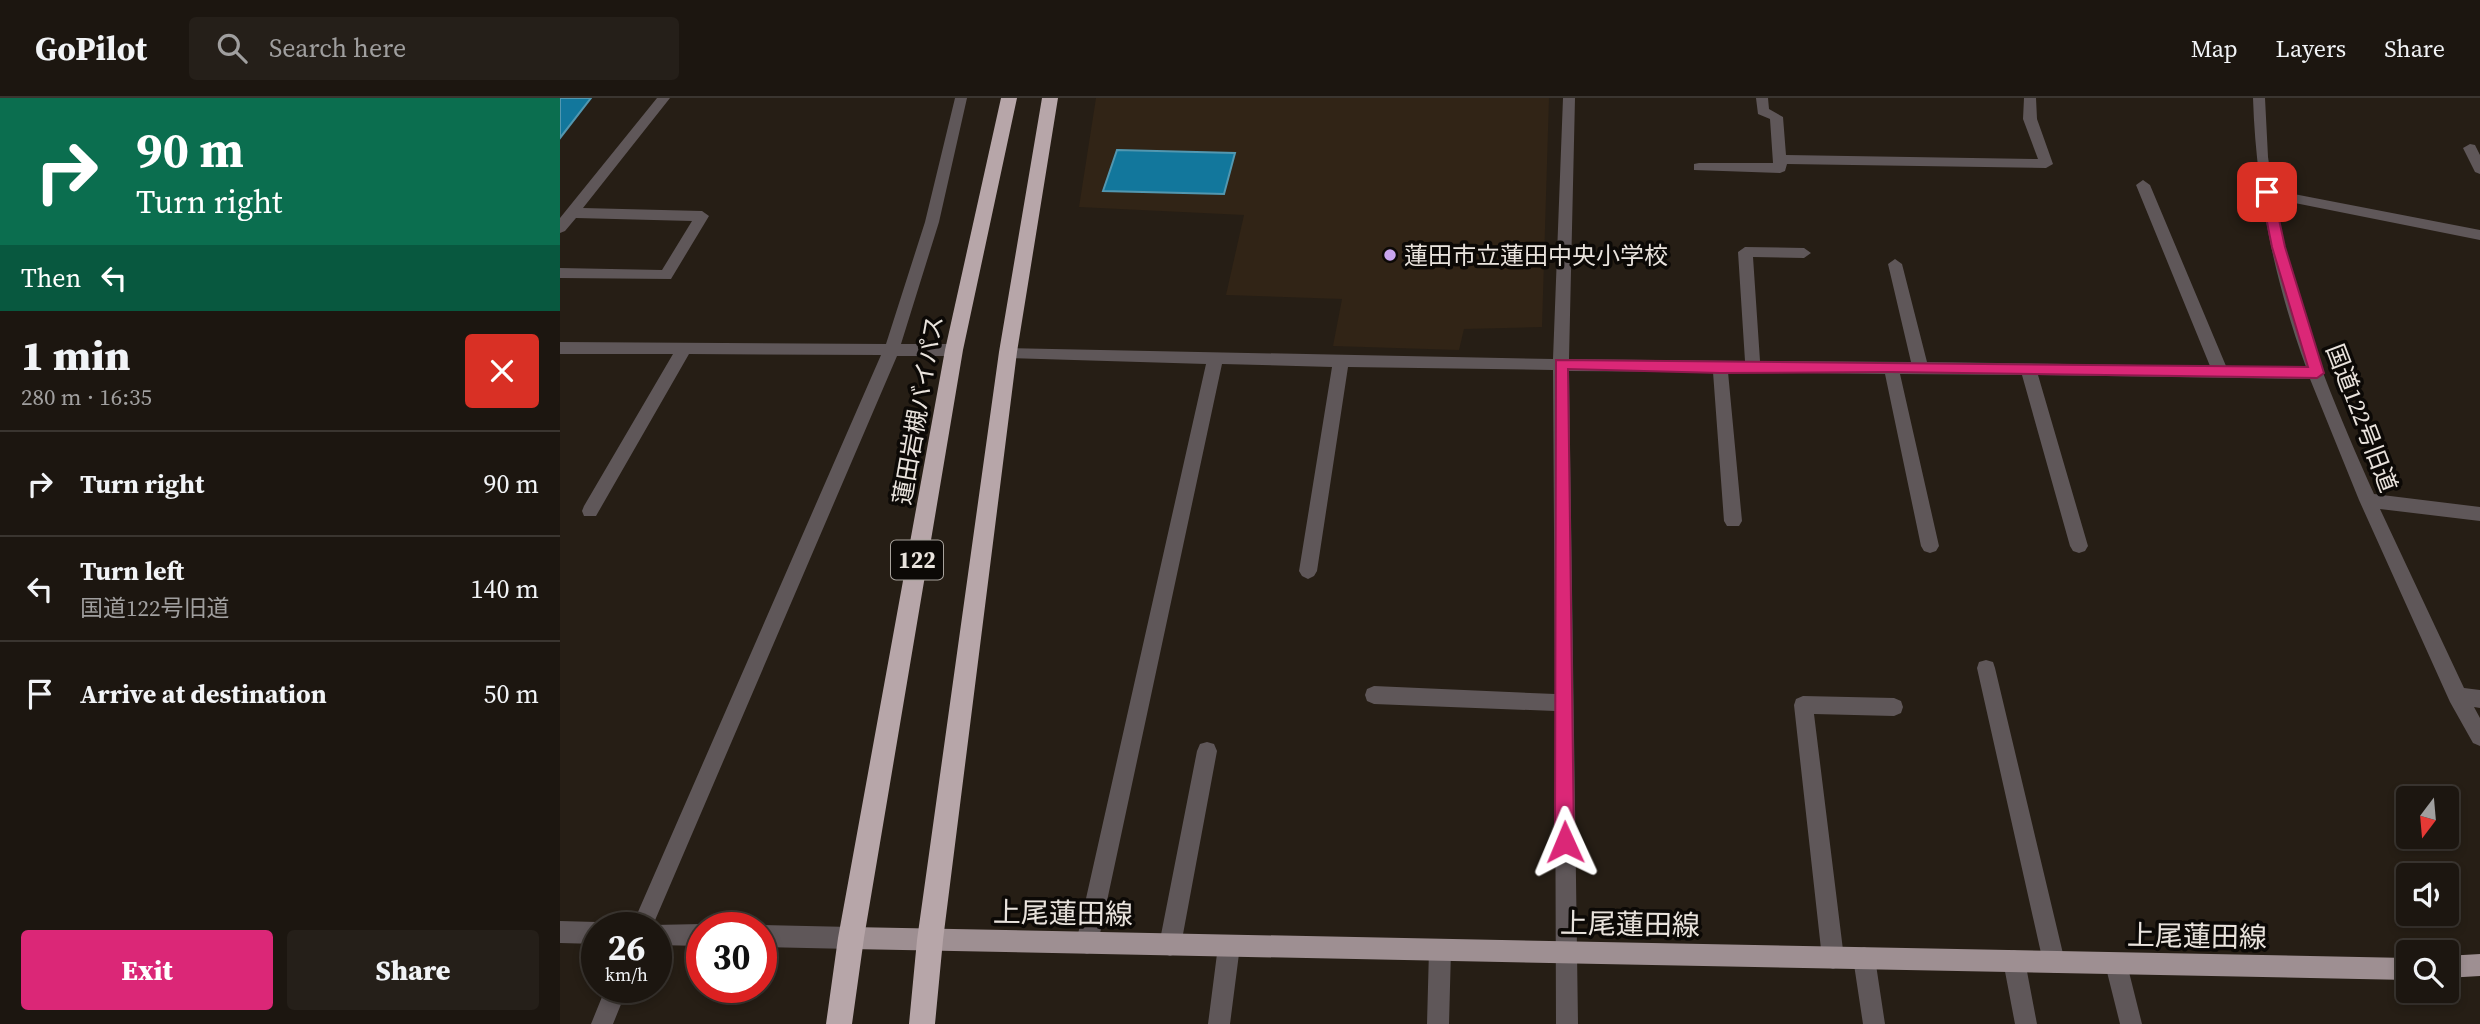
<!DOCTYPE html>
<html lang="en">
<head>
<meta charset="utf-8">
<style>
	:root { --surface:#1c1610; --page:#251f19; --text:#f1f3f6; --muted:#a09f9f; --line:#3a3530; --accent:#db2777 }
	body { margin:0; font-family:"Source Serif 4","Noto Sans JP",serif; background:var(--page); color:var(--text); height:100vh; display:flex; flex-direction:column; font-size:26px; white-space:nowrap }
	* { box-sizing:border-box; margin:0 }
	p { font-size:23px; color:var(--muted) }
	.icon { flex:none; width:38px; height:38px; fill:none; stroke:currentColor; stroke-width:2; stroke-linecap:round; stroke-linejoin:round }
	.map { position:relative; flex:1; overflow:hidden }
	.drawer { display:flex; flex-direction:column; background:var(--surface); width:560px }
	.drawer>* { flex:none }
	.guide { background:#0b6e4f; color:#fff; overflow:hidden }
	.needle { width:46px; rotate:196deg }
	.fabs { position:absolute; left:1836px; top:688px; display:grid; gap:14px }
	.fabs a { display:grid; place-items:center; width:63px; height:63px; border-radius:7px; background:var(--surface); box-shadow:0 4px 10px #0003,0 0 0 2px var(--line); font-size:35px }
	.speed { position:absolute; left:21px; top:814px; display:flex; gap:14px; font-size:35px; font-weight:700; text-align:center }
	.speed>* { display:grid; place-content:center; width:91px; height:91px; border-radius:50%; background:var(--surface); box-shadow:0 4px 10px #0003,0 0 0 2px var(--line); line-height:1 }
	.speed small { font-size:18px; font-weight:400 }
	.speed .limit { border:10px solid #d22; background:#fff; color:#111 }
	.pin { position:absolute; display:grid; place-items:center; width:60px; height:60px; color:#fff; margin:-30px; border-radius:14px; box-shadow:0 4px 10px #0006 }
	.me { position:absolute; width:77px; margin:-38px; rotate:359deg; stroke-linejoin:round; filter:drop-shadow(0 0 5px #0008) }
	.turn { display:flex; align-items:center; gap:24px; height:147px; padding:0 21px; font-size:32px }
	.turn .icon { width:91px; height:91px; stroke-width:2.5 }
	.turn b { display:block; font-size:49px; line-height:60px }
	.then { display:flex; align-items:center; height:66px; padding:0 21px; background:#0003; gap:14px; font-size:26px }
	.round { display:grid; place-items:center; flex:none; width:74px; height:74px; border-radius:7px; background:var(--page) }
	.overview { display:flex; align-items:center; justify-content:space-between; height:119px; padding:0 21px }
	h1 { font-size:42px; font-weight:800; line-height:52px }
	.cta { display:flex; gap:14px; margin-top:auto; padding:14px 21px }
	.cta a { flex:1; height:80px; border-radius:7px; background:var(--accent); color:#fff; font-size:28px; font-weight:800; line-height:80px; text-align:center }
	.cta a+a { background:var(--page); color:var(--text) }
	ul { padding:0; list-style:none }
	li { display:flex; align-items:center; gap:21px; height:105px; padding:0 21px; border-top:2px solid var(--line) }
	li div { flex:1 }
	li b { display:block; font-size:26px }
	li em { font-style:normal }
	header { display:flex; align-items:center; gap:42px; box-sizing:border-box; height:98px; padding:0 35px; background:var(--surface); border-bottom:2px solid var(--line) }
	header strong { font-size:33px }
	nav { display:flex; gap:38px; margin-inline-start:auto; font-size:24px }
	.search { width:490px; height:63px; background:var(--page); display:flex; align-items:center; gap:18px; box-sizing:border-box; padding:0 24px; border-radius:7px; color:var(--muted); font-size:26px }
	main { display:flex; flex:1; min-height:0 }
	.map>svg:first-child { display:block }
	.built { fill:#312416 }
	.water { fill:#12779c; stroke:#5297b0; stroke-width:2 }
	.lines { fill:none; stroke-linecap:round; stroke-linejoin:round }
	.minor { fill:#5f5759; fill-rule:evenodd }
	.major { fill:#9e8f92; fill-rule:evenodd }
	.highway { fill:#b7a6a9; fill-rule:evenodd }
	.route { fill:#db2777; stroke:#8e194d; stroke-width:2 }
	.poi-dot { fill:#c9a5ee; stroke:#0c0906; stroke-width:2.5 }
	.labels { text-anchor:middle; dominant-baseline:central; stroke-width:7; stroke-linejoin:round; paint-order:stroke }
	.shield { fill:#0c0906; stroke:#a7a29c; stroke-width:2 }
	.shield-label { font-size:23px; font-weight:bold; fill:#e9e3dd }
	.poi-label { font-size:24px; fill:#e9e3dd; stroke:#0c0906; text-anchor:start }
	.street-label { font-size:24px; fill:#e9e3dd; stroke:#0c0906 }
	.near-street-label { font-size:28px; fill:#e9e3dd; stroke:#0c0906 }
</style>
</head>
<body>
<header>
<strong>GoPilot</strong>
<div class="search"><svg class="icon" aria-label="search" viewBox="0 0 24 24"><circle cx="10" cy="10" r="6"/><path d="M15 15l6 6"/></svg>Search here</div>
<nav><a>Map</a><a>Layers</a><a>Share</a></nav>
</header>
<main>
<section class="drawer">
<div class="guide">
<div class="turn"><svg class="icon" aria-label="right" viewBox="0 0 24 24"><path d="M7 20v-9h11M14 6l5 5-5 5"/></svg><div><b>90 m</b>Turn right</div></div>
<div class="then">Then<svg class="icon" aria-label="left" viewBox="0 0 24 24"><path d="M17 20v-9H6M10 6l-5 5 5 5"/></svg></div>
</div>
<div class="overview"><div><h1>1 min</h1><p>280 m · 16:35</p></div><a class="round" style="background:#d93025;color:#fff"><svg class="icon" aria-label="close" viewBox="0 0 24 24"><path d="M6 6l12 12M18 6L6 18"/></svg></a></div>
<ul>
<li><svg class="icon" aria-label="right" viewBox="0 0 24 24"><path d="M7 20v-9h11M14 6l5 5-5 5"/></svg><div><b>Turn right</b></div><em>90 m</em></li>
<li><svg class="icon" aria-label="left" viewBox="0 0 24 24"><path d="M17 20v-9H6M10 6l-5 5 5 5"/></svg><div><b>Turn left</b><p>国道122号旧道</p></div><em>140 m</em></li>
<li><svg class="icon" aria-label="arrive" viewBox="0 0 24 24"><path d="M6 21V4h12l-3 4 3 4H6"/></svg><div><b>Arrive at destination</b></div><em>50 m</em></li>
</ul>
<div class="cta"><a>Exit</a><a>Share</a></div>
</section>
<div class="map">
<svg width="1920" height="926" viewBox="0 0 1920 926">
	<rect width="100%" height="100%" fill="#261e15"/>
	<path class="built" d="M 536,0 L 989,0 L 982,229 L 904,231 L 899,252 L 773,248 L 782,201 L 666,197 L 684,117 L 519,109 Z"/>
	<path class="water" d="M 0,0 L 31,0 L 0,40 Z
		M 557,52 L 675,55 L 664,96 L 543,93 Z"/>
	<g class="lines">
		<path class="minor" d="M 97,0 L 110,0 L 23,110 L 142,113 L 149,118 L 111,181 L 0,180 L 0,170 L 102,172 L 132,123 L 16,120 L 5,133 L 0,135 L 0,120 Z
			M 395,0 L 407,0 L 379,124 L 341,246 L 394,246 L 402,252 L 394,258 L 337,258 L 93,827 L 142,826 L 150,830 L 142,830 L 142,848 L 96,847 L 96,830 L 71,830 L 321,257 L 129,256 L 36,418 L 24,418 L 22,413 L 24,408 L 113,256 L 0,256 L 0,244 L 326,246 L 365,124 Z
			M 1003,0 L 1015,0 L 1009,261 L 1185,263 L 1178,154 L 1185,149 L 1244,150 L 1251,155 L 1244,160 L 1193,159 L 1200,263 L 1351,264 L 1328,166 L 1335,161 L 1342,166 L 1367,264 L 1650,268 L 1576,87 L 1583,82 L 1590,87 L 1666,268 L 1746,269 C 1714,181 1696,93 1693,0 L 1705,0 L 1708,59 L 1713,92 L 1920,132 L 1920,142 L 1715,101 C 1731,204 1772,302 1814,396 L 1920,409 L 1920,423 L 1820,411 L 1904,590 L 1920,592 L 1920,610 L 1914,609 L 1920,620 L 1920,648 L 1913,645 L 1890,604 L 1799,402 L 1750,281 L 1478,277 L 1528,448 L 1525,453 L 1519,455 L 1513,453 L 1510,448 L 1462,277 L 1340,276 L 1379,448 L 1376,453 L 1370,455 L 1364,453 L 1361,448 L 1325,276 L 1168,274 L 1182,423 L 1179,428 L 1167,428 L 1164,423 L 1153,274 L 1009,273 L 1018,926 L 996,926 L 995,613 L 814,606 L 807,603 L 805,597 L 807,591 L 814,588 L 995,596 L 993,272 L 788,269 L 757,473 L 754,478 L 748,481 L 742,478 L 739,473 L 772,269 L 662,266 L 538,845 L 535,853 L 527,856 L 519,853 L 516,845 L 646,266 L 448,260 L 440,254 L 443,250 L 993,261 Z
			M 1196,0 L 1208,0 L 1209,11 L 1223,19 L 1226,57 L 1478,61 L 1463,21 L 1464,0 L 1476,0 L 1477,21 L 1493,66 L 1486,70 L 1227,66 L 1225,73 L 1220,75 L 1134,72 L 1134,66 L 1139,65 L 1213,65 L 1210,21 L 1198,16 Z
			M 1910,46 L 1915,47 L 1920,57 L 1920,76 L 1915,74 L 1903,50 Z
			M 1426,562 L 1433,564 L 1435,570 L 1505,864 L 1502,872 L 1494,875 L 1486,872 L 1483,864 L 1417,570 L 1419,564 Z
			M 1243,598 L 1334,600 L 1341,603 L 1343,609 L 1341,615 L 1334,618 L 1254,616 L 1284,860 L 1281,868 L 1273,871 L 1265,868 L 1262,860 L 1234,607 L 1236,601 Z
			M 647,644 L 654,646 L 657,653 L 621,847 L 618,855 L 610,858 L 602,855 L 599,847 L 637,653 L 640,646 Z
			M 0,823 L 37,824 L 45,830 L 37,830 L 37,846 L 0,845 Z
			M 201,827 L 291,829 L 299,832 L 302,840 L 299,848 L 291,851 L 201,849 L 201,830 L 196,830 Z
			M 669,837 L 677,840 L 680,848 L 670,926 L 648,926 L 658,848 L 661,840 Z
			M 880,841 L 888,844 L 891,852 L 889,926 L 867,926 L 869,852 L 872,844 Z
			M 1304,849 L 1312,852 L 1315,860 L 1325,926 L 1303,926 L 1293,860 L 1296,852 Z
			M 1454,852 L 1462,855 L 1465,863 L 1477,926 L 1455,926 L 1443,863 L 1446,855 Z
			M 1556,855 L 1564,858 L 1567,866 L 1582,926 L 1560,926 L 1545,866 L 1548,858 Z
			M 46,889 L 68,889 L 53,926 L 31,926 Z"/>
		<path class="major" d="M 291,829 L 1848,860 L 1848,882 L 291,851 L 283,848 L 280,840 L 283,832 Z
			M 1920,856 L 1920,878 L 1886,880 L 1886,858 Z"/>
		<path class="highway" d="M 441,0 L 457,0 L 403,252 L 304,840 L 292,926 L 266,926 L 278,840 L 385,252 Z
			M 482,0 L 498,0 L 457,254 L 383,842 L 375,926 L 349,926 L 357,842 L 439,254 Z"/>
	</g>
	<path class="route" d="M 1707,90 L 1713,94 L 1725,149 L 1764,275 L 1757,280 L 1331,274 L 1160,275 L 1008,271 L 1014,744 L 1011,750 L 1005,753 L 998,750 L 995,744 L 996,262 L 1748,269 L 1712,149 L 1701,94 Z"/>
	<circle class="poi-dot" cx="830" cy="157" r="7"/>
	<g class="labels">
		<rect class="shield" x="331" y="442.5" width="52" height="39" rx="5"/>
		<g class="shield-label">
			<text x="357" y="462">122</text>
		</g>
		<g class="poi-label">
			<text x="844" y="157">蓮田市立蓮田中央小学校</text>
		</g>
		<g class="street-label">
			<text transform="translate(358 312) rotate(-80)">蓮田岩槻バイパス</text>
			<text transform="translate(1802 320) rotate(69)">国道122号旧道</text>
		</g>
		<g class="near-street-label">
			<text transform="translate(503 815) rotate(1)">上尾蓮田線</text>
			<text transform="translate(1070 826) rotate(1)">上尾蓮田線</text>
			<text transform="translate(1637 838) rotate(1)">上尾蓮田線</text>
		</g>
	</g>
</svg>
<div class="fabs">
<a><svg class="needle" viewBox="-14 -14 28 28"><path d="M0-13l5 13h-10z" fill="#e53935"/><path d="M0 13l5-13h-10z" fill="#a09f9f"/></svg></a>
<a><svg class="icon" aria-label="sound" viewBox="0 0 24 24"><path d="M4 9h4l5-4v14l-5-4H4zM17 9q2 3 0 6"/></svg></a>
<a><svg class="icon" aria-label="search" viewBox="0 0 24 24"><circle cx="10" cy="10" r="6"/><path d="M15 15l6 6"/></svg></a>
</div>
<div class="speed"><div>26<small>km/h</small></div><div class="limit">30</div></div>
<div class="pin" style="left:1707px;top:94px;background:#d93025"><svg class="icon" aria-label="arrive" viewBox="0 0 24 24"><path d="M6 21V4h12l-3 4 3 4H6"/></svg></div>
<svg class="me" style="left:1005px;top:744px" viewBox="-20 -20 40 40"><path d="M0-17L14 15 0 8-14 15z" fill="#db2777" stroke="#fff" stroke-width="4"/></svg>
</div>
</main>
</body>
</html>
